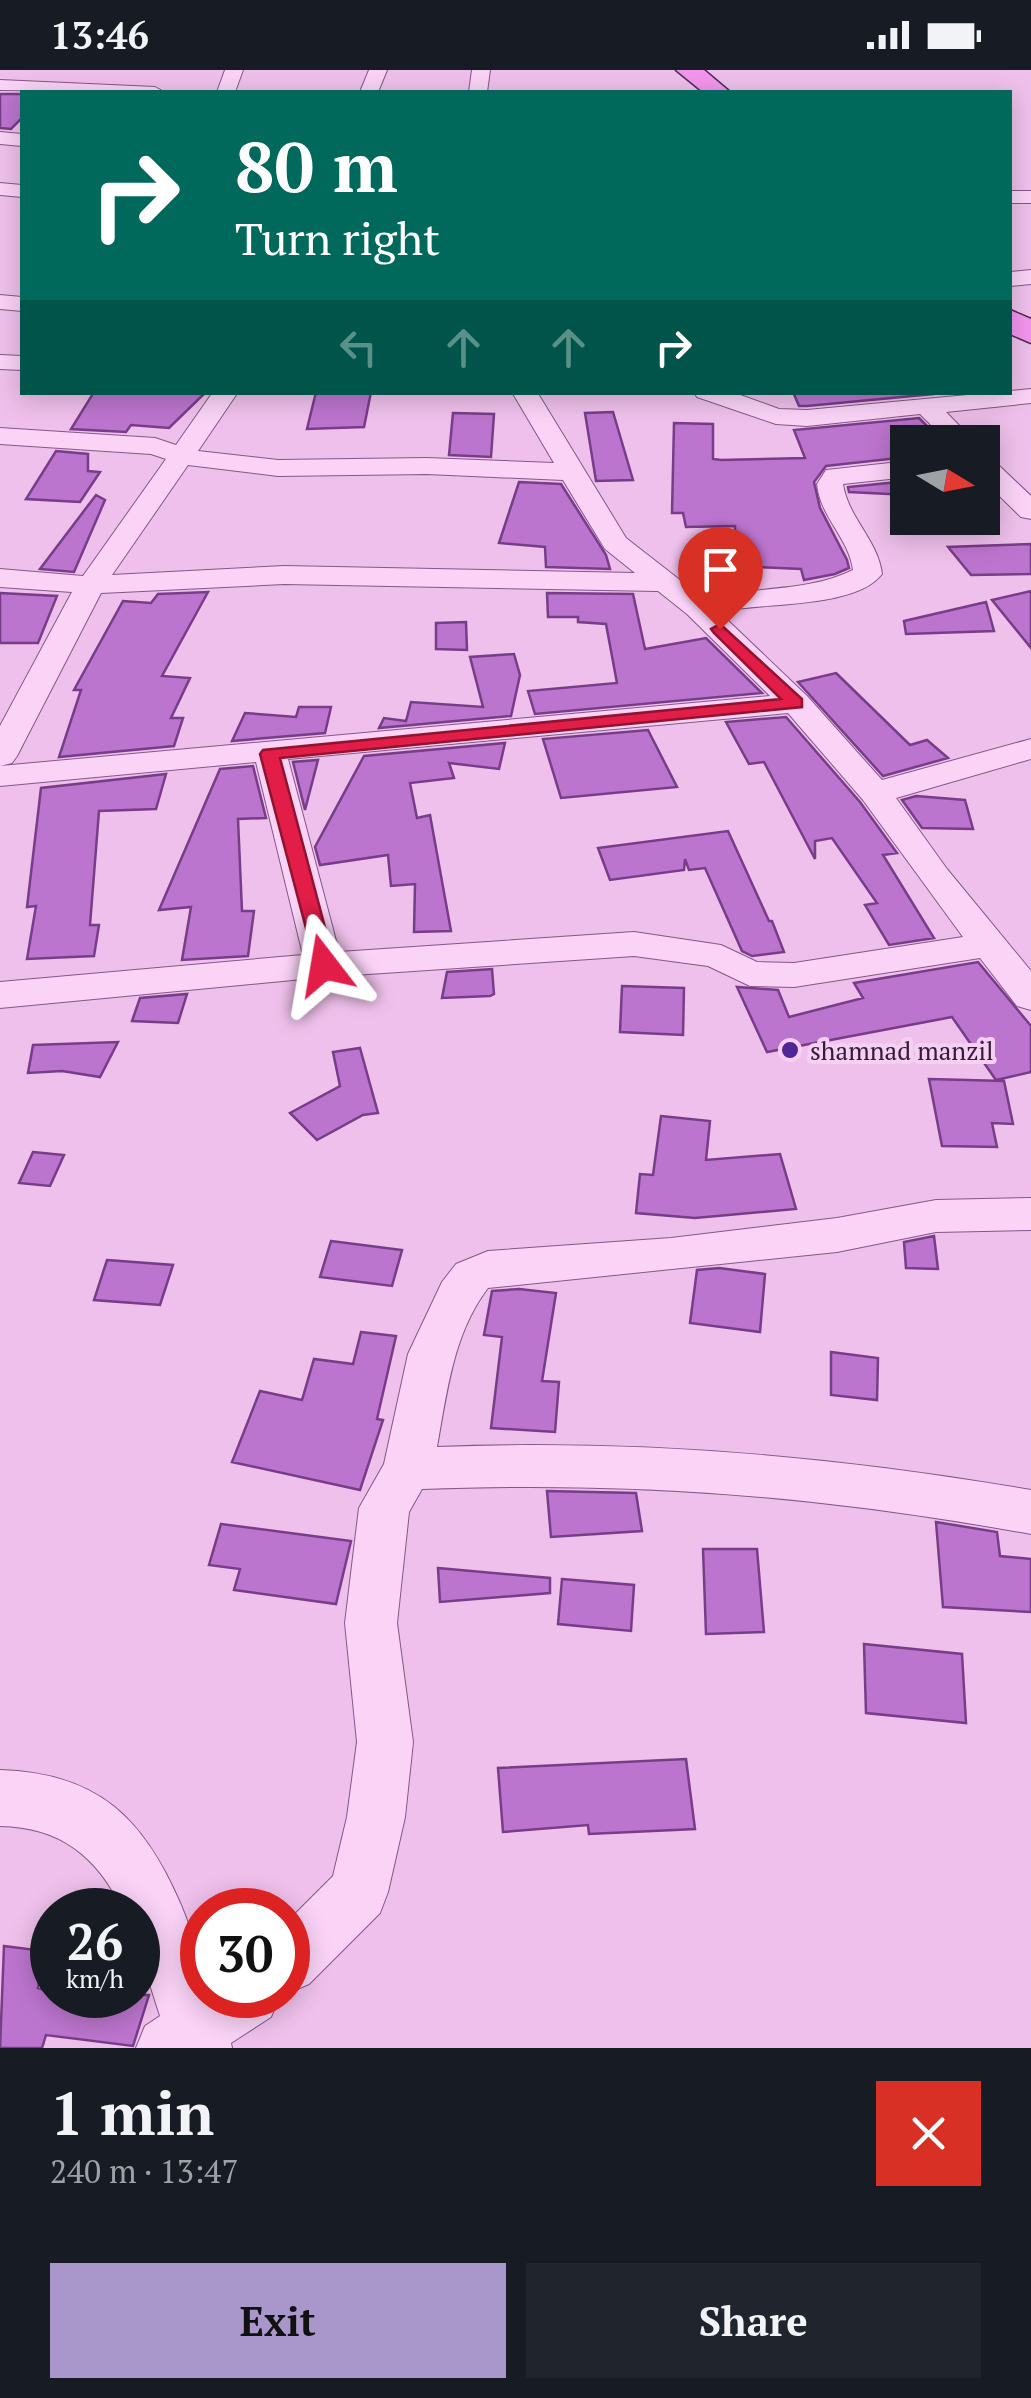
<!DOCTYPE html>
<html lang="en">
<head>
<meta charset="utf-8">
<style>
	:root { --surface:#171b24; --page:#20242c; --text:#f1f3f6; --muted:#9ea1a6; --accent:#a997cc }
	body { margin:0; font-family:"PT Serif",serif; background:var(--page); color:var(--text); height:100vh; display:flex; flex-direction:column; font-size:38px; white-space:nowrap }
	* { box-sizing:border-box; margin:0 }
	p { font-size:32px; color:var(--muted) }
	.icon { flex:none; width:55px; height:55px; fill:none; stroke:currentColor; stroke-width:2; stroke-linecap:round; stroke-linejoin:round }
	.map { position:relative; height:1978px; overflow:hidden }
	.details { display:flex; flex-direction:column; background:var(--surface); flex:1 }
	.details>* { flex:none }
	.top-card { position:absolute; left:20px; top:20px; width:992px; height:305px; border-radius:0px; box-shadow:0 5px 25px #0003; background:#00695c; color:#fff; overflow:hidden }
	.needle { width:65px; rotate:100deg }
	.tools { position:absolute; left:890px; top:355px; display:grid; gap:20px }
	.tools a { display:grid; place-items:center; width:110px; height:110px; border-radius:0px; background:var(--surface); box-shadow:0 5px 25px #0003; font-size:50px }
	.speed { position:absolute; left:30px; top:1818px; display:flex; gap:20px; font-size:50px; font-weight:700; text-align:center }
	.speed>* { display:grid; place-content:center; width:130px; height:130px; border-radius:50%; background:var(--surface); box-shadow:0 5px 25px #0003; line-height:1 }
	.speed small { font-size:25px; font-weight:400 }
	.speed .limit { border:15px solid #d22; background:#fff; color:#111 }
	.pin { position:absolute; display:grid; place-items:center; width:85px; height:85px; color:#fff; margin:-102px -42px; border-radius:50% 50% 50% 0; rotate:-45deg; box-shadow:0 0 10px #0007 }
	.pin .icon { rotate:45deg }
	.me { position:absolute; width:110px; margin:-55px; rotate:346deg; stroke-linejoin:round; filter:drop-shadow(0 0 8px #0008) }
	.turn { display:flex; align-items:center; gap:35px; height:210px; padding:0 50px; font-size:45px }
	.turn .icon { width:130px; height:130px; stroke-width:2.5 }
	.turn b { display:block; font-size:70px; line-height:85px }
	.lanes { display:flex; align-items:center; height:95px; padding:0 50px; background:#0003; justify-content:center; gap:50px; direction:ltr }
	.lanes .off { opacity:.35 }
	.round { display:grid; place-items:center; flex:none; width:105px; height:105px; border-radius:0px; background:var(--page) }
	.head { display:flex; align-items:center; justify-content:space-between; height:170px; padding:0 50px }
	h1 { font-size:60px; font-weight:700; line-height:75px }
	.button { display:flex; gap:20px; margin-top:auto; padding:20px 50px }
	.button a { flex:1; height:115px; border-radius:0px; background:var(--accent); color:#111; font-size:40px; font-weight:700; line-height:115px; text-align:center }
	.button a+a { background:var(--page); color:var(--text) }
	.status { display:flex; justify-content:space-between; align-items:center; height:70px; padding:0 50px; background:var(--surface); direction:ltr }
	.status svg { height:28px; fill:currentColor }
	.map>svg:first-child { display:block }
	.building { fill:#bc75ce; stroke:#773d88; stroke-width:2.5 }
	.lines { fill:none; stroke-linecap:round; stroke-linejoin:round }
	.street-casing { stroke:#845789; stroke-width:2 }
	.primary-casing { stroke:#4f2c56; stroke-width:3 }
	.street { fill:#fad3f7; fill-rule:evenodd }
	.primary { fill:#f496ee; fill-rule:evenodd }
	.route { fill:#e11d48; stroke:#92132f; stroke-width:2.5 }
	.poi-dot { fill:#512699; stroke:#f6d0f3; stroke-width:4 }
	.labels { text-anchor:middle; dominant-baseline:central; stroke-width:8; stroke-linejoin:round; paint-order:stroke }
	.poi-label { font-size:25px; fill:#341c38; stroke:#f6d0f3; text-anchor:start }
</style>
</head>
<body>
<div class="status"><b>13:46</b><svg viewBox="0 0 49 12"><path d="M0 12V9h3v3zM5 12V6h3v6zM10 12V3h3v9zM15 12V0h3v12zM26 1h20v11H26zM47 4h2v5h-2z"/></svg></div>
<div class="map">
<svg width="1031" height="1978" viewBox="0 0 1031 1978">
	<rect width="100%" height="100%" fill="#efc0eb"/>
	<path class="building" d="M 0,24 L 22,24 L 22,48 L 11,59 L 0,58 Z
		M 94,322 L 206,322 L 169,358 L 131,355 L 126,362 L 71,359 Z
		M 316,322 L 371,322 L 364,357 L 307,359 Z
		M 793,322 L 933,322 L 933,324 L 807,336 L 799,336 Z
		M 613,342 L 633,410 L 596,411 L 585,343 Z
		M 453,343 L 494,344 L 491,387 L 449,385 Z
		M 919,348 L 941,370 L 908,369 L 908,387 L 826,396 L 814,412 L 820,438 L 847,490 L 849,498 L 835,504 L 804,510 L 801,499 L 735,496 L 735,456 L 686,457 L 683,443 L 672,443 L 674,353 L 713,354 L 713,389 L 721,390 L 805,388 L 794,360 Z
		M 56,381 L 88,384 L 88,401 L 100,402 L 80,432 L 26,429 Z
		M 908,411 L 908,425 L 849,422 L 848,417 Z
		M 519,412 L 561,414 L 606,485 L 610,499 L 546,497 L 545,477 L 499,473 Z
		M 96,425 L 105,430 L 74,502 L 40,499 Z
		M 1031,474 L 1031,504 L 971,505 L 948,477 Z
		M 1031,521 L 1031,578 L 992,530 Z
		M 208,522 L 162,606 L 190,608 L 171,648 L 183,648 L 174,676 L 59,687 L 81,620 L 74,620 L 123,531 L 151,533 L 158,524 Z
		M 0,523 L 57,526 L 38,573 L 0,573 Z
		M 547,523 L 633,524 L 645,579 L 706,568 L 762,623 L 535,644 L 528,621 L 617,613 L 606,554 L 578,552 L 578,547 L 548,547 Z
		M 986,532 L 994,561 L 906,564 L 904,551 Z
		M 466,552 L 467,580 L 436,579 L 436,553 Z
		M 514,584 L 520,605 L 511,646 L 379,658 L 384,648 L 406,651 L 411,632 L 483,637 L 470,587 Z
		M 836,603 L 910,675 L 927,670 L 948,688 L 883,706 L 798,612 Z
		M 299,637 L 331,637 L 325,663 L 232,671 L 245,643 L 296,647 Z
		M 786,647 L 860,732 L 897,783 L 883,785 L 934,868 L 889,875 L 865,835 L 877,833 L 832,768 L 815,771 L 815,789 L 764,692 L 749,694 L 726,652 Z
		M 648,660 L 677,717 L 561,728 L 543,669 Z
		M 505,673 L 499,699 L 449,693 L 454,708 L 410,713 L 417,748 L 430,745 L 451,861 L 414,862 L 415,814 L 391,816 L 388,785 L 320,795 L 315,777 L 364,686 Z
		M 318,690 L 305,740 L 293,692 Z
		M 253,696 L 266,748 L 238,749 L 242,841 L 254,841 L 248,886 L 182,890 L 191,837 L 159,840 L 220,699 Z
		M 166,704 L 156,739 L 99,741 L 90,855 L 99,855 L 94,886 L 27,889 L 36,836 L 27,837 L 41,718 Z
		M 916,726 L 965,730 L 973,759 L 922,758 L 902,730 Z
		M 728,761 L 769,851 L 772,851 L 784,882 L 752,886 L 742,881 L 705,798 L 689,800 L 685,789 L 684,800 L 610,810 L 598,778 Z
		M 978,892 L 1031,956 L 1031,1002 L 996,1010 L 952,947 L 767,982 L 737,917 L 778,920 L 789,947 L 863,928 L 854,913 Z
		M 492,899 L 494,924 L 490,926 L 442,928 L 447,902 Z
		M 622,916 L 684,918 L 683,965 L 620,962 Z
		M 187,924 L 178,953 L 132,951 L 140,928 Z
		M 118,972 L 100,1007 L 62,1001 L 28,1003 L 33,975 Z
		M 360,978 L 378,1043 L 363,1045 L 317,1070 L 290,1043 L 340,1016 L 333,982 Z
		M 929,1009 L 1004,1011 L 1013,1054 L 992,1053 L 997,1077 L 942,1076 Z
		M 661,1046 L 710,1051 L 706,1090 L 780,1084 L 796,1139 L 695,1148 L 636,1143 L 640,1104 L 653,1105 Z
		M 33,1082 L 64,1085 L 50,1116 L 19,1113 Z
		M 934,1166 L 938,1199 L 906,1198 L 904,1172 Z
		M 331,1171 L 402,1180 L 392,1216 L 320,1207 Z
		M 107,1190 L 173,1195 L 160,1235 L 94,1230 Z
		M 719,1198 L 765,1204 L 760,1262 L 690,1253 L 697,1200 Z
		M 519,1219 L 556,1223 L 542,1311 L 559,1312 L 555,1362 L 491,1358 L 502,1267 L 484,1265 L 492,1221 Z
		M 361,1262 L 396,1266 L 377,1349 L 383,1350 L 360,1420 L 232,1392 L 260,1321 L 302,1330 L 314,1289 L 353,1294 Z
		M 831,1282 L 878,1288 L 877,1330 L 831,1325 Z
		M 547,1421 L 636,1423 L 642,1461 L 551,1467 Z
		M 936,1452 L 997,1462 L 1000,1486 L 1031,1489 L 1031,1542 L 943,1537 Z
		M 221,1454 L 351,1471 L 336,1534 L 234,1520 L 240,1499 L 209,1495 Z
		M 703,1479 L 757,1479 L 764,1562 L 706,1564 Z
		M 438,1498 L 550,1508 L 550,1523 L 440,1532 Z
		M 562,1509 L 634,1515 L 631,1561 L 558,1554 Z
		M 864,1574 L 962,1584 L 966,1653 L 866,1643 Z
		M 686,1689 L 695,1759 L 589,1764 L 588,1755 L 503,1762 L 498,1698 Z
		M 4,1876 L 44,1881 L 38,1918 L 52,1922 L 52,1925 L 149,1925 L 133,1976 L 46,1965 L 42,1978 L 0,1978 Z"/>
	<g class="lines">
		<defs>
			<path id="street" d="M 225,0 L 243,0 L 235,22 L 217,22 Z
				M 369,0 L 387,0 L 378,22 L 360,22 Z
				M 472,0 L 490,0 L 487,22 L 469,22 Z
				M 0,10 L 155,17 L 164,22 L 0,20 Z
				M 0,62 L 22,64 L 22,76 L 0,74 Z
				M 0,113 L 22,115 L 22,127 L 0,125 Z
				M 1010,121 L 1031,121 L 1031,133 L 1010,133 Z
				M 1031,200 L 1031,214 L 1010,216 L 1010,202 Z
				M 0,225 L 22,227 L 22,241 L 0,239 Z
				M 0,285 L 22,286 L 22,300 L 0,299 Z
				M 1031,319 L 1031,333 L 946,342 L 975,372 L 948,372 L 920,344 L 807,356 L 776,354 L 697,327 L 694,322 L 732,322 L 779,339 L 807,340 Z
				M 213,322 L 238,322 L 198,381 L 278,390 L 427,388 L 554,393 L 512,322 L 537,322 L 626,468 L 703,528 C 751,517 810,522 853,500 C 849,468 820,447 817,414 L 826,400 L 908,391 L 908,407 L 843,414 C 848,448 878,470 882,504 C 856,539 761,532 719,542 L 807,626 L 882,710 L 1031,669 L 1031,689 L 896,728 L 947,799 L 1031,901 L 1031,940 L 1017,936 L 980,888 L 794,917 L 750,916 L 708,896 L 634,886 L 324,907 L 0,938 L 0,912 L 303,885 L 256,692 L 0,716 L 0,696 L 770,626 L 687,544 L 658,521 L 284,514 L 101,523 L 17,686 L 12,693 L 0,696 L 0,656 L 72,522 L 0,517 L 0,499 L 83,506 L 166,389 L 151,384 L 0,374 L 0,358 L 155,368 L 176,375 ZM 188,395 L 278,406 L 427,404 L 563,410 L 605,479 L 635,503 L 284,496 L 112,505 ZM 788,643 L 863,730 L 963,867 L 794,893 L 757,892 L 721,875 L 634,862 L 339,882 L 288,689 Z
				M 982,386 L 991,388 L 1031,426 L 1031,449 L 1021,447 L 982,409 Z
				M 1031,1128 L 1031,1160 L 936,1162 L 837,1182 L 488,1218 C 453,1264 447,1322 437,1377 C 638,1369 833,1386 1031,1420 L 1031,1464 C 821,1426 635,1411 422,1419 L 409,1442 L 397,1553 L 413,1672 L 405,1747 L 388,1822 L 380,1843 L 309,1914 L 288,1923 L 288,1851 L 333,1806 L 347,1747 L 357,1672 L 345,1553 L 359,1438 L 384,1394 L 408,1284 L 442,1212 L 456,1194 L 488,1181 L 671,1168 L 837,1148 L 936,1130 Z
				M 0,1700 C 99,1703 144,1749 181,1835 C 194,1867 202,1891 202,1925 L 280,1925 L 271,1947 L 231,1973 L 232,1978 L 136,1978 L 145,1956 L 160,1946 L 138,1877 L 138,1840 L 123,1840 C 97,1786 60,1757 0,1756 Z"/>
			<path id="primary" d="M 676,0 L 704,0 L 730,22 L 703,22 Z
				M 1010,240 L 1031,249 L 1031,273 L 1010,264 Z"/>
		</defs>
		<use href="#street" class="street-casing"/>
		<use href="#primary" class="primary-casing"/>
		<use href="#street" class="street"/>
		<use href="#primary" class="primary"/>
	</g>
	<path class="route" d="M 720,554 L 802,629 L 802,637 L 280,688 L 335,895 L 332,900 L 317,900 L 260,684 L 263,680 L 781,629 L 714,563 L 711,559 Z"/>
	<circle class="poi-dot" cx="790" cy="980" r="10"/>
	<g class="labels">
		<g class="poi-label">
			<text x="810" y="980">shamnad manzil</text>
		</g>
	</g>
</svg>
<div class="tools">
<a><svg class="needle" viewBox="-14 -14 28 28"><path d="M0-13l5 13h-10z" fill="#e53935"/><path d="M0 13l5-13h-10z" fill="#9ea1a6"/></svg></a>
</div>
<div class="speed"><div>26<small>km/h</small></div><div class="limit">30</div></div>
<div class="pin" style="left:720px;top:559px;background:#d93025"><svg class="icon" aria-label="arrive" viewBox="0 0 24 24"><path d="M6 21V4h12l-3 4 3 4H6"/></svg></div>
<svg class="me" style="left:324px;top:895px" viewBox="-20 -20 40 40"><path d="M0-17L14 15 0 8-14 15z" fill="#e11d48" stroke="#fff" stroke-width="4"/></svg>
<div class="top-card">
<div class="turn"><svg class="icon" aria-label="right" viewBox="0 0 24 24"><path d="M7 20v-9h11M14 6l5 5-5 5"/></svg><div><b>80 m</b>Turn right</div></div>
<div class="lanes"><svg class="icon off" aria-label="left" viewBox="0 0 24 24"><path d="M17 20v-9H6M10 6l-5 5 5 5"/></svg><svg class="icon off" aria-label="ahead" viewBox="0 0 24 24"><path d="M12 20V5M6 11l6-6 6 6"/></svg><svg class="icon off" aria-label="ahead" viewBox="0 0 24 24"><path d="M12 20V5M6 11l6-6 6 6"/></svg><svg class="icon" aria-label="right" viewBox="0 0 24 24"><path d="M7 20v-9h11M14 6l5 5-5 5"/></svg></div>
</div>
</div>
<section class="details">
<div class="head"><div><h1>1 min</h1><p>240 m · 13:47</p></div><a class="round" style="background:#d93025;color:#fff"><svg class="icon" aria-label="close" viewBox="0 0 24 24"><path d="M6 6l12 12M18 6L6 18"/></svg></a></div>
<div class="button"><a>Exit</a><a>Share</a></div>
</section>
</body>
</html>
